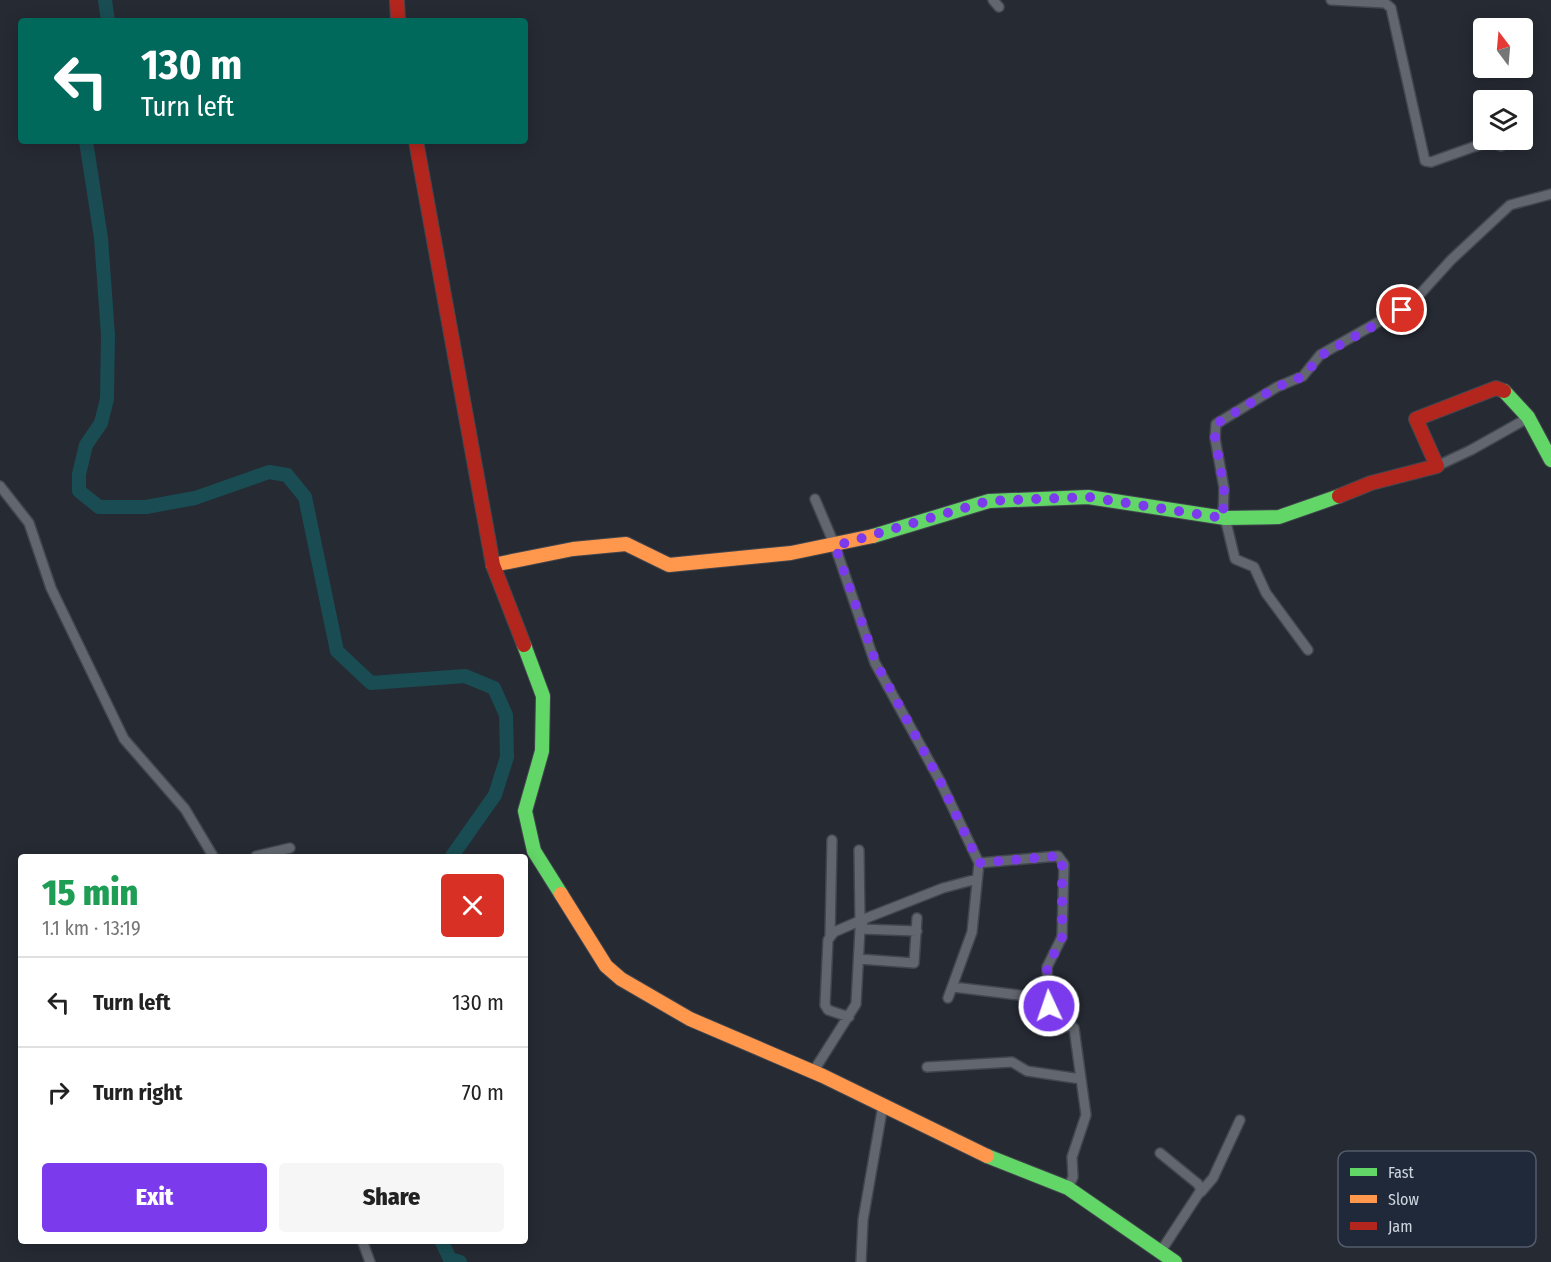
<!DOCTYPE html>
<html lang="en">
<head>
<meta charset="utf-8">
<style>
	:root { --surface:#fff; --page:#f6f6f6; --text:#222; --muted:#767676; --line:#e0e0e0; --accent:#7c3aed }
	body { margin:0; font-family:"Fira Sans Condensed",sans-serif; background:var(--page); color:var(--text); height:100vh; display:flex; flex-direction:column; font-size:22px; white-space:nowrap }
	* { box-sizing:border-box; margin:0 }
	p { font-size:20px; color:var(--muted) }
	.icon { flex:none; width:33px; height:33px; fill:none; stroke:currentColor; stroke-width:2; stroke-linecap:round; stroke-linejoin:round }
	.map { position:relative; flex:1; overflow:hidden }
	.side { position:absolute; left:18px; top:854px; width:510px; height:390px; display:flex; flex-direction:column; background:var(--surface); border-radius:6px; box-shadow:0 3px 15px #0003 }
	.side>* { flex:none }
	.guide { position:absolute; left:18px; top:18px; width:510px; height:126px; border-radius:6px; box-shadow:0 3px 15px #0003; background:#00695c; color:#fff; overflow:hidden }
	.needle { width:39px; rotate:344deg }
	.tools { position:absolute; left:1473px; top:18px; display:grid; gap:12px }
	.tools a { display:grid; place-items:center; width:60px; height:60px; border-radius:6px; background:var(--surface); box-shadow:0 3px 15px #0003; font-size:30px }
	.pin { position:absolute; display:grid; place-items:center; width:51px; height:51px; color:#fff; margin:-26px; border:3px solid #fff; border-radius:50%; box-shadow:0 2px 6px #0007 }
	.me { position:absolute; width:66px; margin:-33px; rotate:357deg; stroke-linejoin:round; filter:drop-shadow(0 0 4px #0008) }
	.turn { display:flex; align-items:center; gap:21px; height:126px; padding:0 24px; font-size:27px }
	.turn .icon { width:78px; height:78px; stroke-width:2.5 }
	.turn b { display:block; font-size:42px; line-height:51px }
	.round { display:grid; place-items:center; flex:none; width:63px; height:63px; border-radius:6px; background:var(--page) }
	.headline { display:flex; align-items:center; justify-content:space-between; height:102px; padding:0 24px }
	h1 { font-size:36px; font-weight:800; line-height:45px; color:#1e9e55 }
	.cta { display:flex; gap:12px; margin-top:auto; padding:12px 24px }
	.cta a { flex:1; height:69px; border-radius:6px; background:var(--accent); color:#fff; font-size:24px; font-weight:800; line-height:69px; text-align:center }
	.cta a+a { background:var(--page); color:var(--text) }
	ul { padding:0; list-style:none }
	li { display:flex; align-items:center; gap:18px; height:90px; padding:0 24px; border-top:2px solid var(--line) }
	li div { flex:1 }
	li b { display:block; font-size:22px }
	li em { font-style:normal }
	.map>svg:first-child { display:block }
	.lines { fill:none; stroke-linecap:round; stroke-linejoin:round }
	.river { stroke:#194d53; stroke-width:14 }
	.street-casing { stroke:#42464e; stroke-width:12 }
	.fast-casing { stroke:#42464e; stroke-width:16 }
	.slow-casing { stroke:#42464e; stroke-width:16 }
	.jam-casing { stroke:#42464e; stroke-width:16 }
	.street { stroke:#62666e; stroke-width:9 }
	.fast { stroke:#63d668; stroke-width:14 }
	.slow { stroke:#ff974d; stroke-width:14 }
	.jam { stroke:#b3261e; stroke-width:14 }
	.route { stroke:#7c3aed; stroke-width:10; stroke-dasharray:0 18 }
	.key { fill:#202939; stroke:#545c6b; stroke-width:1.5 }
	.key-label { font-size:16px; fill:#ced4df }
</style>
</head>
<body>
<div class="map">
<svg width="1551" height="1262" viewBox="0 0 1551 1262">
	<rect width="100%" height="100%" fill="#262a33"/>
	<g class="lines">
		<path class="river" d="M 105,0 L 108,21
			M 86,141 L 101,238 L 108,335 L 107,399 L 101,423 L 86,445 L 79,474 L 79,491 L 99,507 L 146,507 L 195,498 L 269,472 L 287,475 L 305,497 L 337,651 L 371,683 L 465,676 L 494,688 L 506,715 L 507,757 L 495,795 L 452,856
			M 441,1240 L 450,1259 L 460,1262"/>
		<defs>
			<path id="street" d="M 993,0 L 999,7
				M 1331,0 L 1385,3 L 1391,8 L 1425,161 L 1431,162 L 1490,141 L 1501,146
				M 1437,466 L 1471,450 L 1528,418
				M 0,486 L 29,523 L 51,588 L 124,739 L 185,809 L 213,856
				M 815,499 L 835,546 L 875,663 L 940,781 L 979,863 L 972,932 L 948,998
				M 1223,518 L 1224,488 L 1215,438 L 1216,424 L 1277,387 L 1303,376 L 1320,355 L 1412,303 L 1451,260 L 1510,205 L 1551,194
				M 1225,518 L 1235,559 L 1254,567 L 1266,593 L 1308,650
				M 859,850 L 860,921
				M 256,856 L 290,848
				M 979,863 L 1058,856 L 1064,864 L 1062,937 L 1047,967 L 1050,1025 L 1053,1028 L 1071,1026 L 1074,1028 L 1086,1115 L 1072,1157 L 1073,1177 L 1068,1188
				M 860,929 L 917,931
				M 830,936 L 832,840
				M 859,959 L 914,963 L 917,918
				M 953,987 L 1019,995
				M 849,1017 L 828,1010 L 825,1005 L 828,940 L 834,932 L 864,919
				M 927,1067 L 1012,1062 L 1027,1071 L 1081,1079
				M 813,1072 L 856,1004 L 860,929 L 864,919 L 943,888 L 977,879
				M 1160,1153 L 1198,1184 L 1201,1190 L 1161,1251
				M 1201,1192 L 1213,1178 L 1240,1120
				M 362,1240 L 370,1262
				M 861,1262 L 863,1220 L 883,1105"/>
			<path id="fast" d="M 1504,391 L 1528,417 L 1551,460
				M 873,536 L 989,501 L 1088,497 L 1225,518 L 1279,517 L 1339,496
				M 524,645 L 543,696 L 542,751 L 525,811 L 534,851 L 561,894
				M 987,1156 L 1068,1188 L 1175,1262"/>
			<path id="slow" d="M 493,565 L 573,549 L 626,544 L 669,565 L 791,553 L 873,536
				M 561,894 L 606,966 L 621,979 L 690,1019 L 823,1076 L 987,1156"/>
			<path id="jam" d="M 397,0 L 398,21
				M 416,141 L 493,565 L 524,645
				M 1339,496 L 1371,483 L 1437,466 L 1416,419 L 1496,388 L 1504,391"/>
		</defs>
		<use href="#street" class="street-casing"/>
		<use href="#fast" class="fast-casing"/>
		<use href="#slow" class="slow-casing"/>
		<use href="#jam" class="jam-casing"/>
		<use href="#street" class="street"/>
		<use href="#fast" class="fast"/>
		<use href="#slow" class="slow"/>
		<use href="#jam" class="jam"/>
	</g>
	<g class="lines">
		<path class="route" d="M 1049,1006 L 1047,968 L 1062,937 L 1062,858 L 1058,856 L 979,863 L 940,781 L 876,663 L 835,546 L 988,501 L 1088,497 L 1223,518 L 1224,488 L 1215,438 L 1216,424 L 1277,387 L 1304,376 L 1320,356 L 1402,310"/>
	</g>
	<rect x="1338" y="1151" width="198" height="96" rx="9" class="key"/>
	<rect x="1350" y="1168" width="27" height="8" fill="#63d668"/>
	<rect x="1350" y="1195" width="27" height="8" fill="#ff974d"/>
	<rect x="1350" y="1222" width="27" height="8" fill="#b3261e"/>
	<g class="key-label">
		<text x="1388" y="1178">Fast</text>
		<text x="1388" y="1205">Slow</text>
		<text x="1388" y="1232">Jam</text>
	</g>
</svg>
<div class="tools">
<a><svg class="needle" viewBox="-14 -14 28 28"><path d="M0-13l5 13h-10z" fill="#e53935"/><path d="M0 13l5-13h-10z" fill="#767676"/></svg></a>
<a><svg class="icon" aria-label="layers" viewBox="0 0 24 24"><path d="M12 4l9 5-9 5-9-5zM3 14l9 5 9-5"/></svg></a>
</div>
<div class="pin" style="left:1402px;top:310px;background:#d93025"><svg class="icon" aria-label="arrive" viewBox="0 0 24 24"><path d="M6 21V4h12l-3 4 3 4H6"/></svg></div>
<svg class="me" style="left:1049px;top:1006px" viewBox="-20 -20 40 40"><circle r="17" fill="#7c3aed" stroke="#fff" stroke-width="3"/><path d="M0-11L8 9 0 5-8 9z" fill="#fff"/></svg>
<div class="guide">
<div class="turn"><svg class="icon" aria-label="left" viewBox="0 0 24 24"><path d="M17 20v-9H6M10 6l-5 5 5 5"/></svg><div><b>130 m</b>Turn left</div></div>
</div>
<section class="side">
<div class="headline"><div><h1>15 min</h1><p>1.1 km · 13:19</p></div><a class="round" style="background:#d93025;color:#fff"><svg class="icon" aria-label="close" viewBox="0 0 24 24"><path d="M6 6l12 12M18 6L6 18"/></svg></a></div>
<ul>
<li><svg class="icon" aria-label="left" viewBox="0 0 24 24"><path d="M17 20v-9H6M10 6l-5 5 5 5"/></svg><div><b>Turn left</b></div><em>130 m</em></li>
<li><svg class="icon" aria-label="right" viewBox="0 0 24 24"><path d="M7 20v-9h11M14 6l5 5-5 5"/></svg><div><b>Turn right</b></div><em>70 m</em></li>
</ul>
<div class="cta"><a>Exit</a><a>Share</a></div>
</section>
</div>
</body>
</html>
